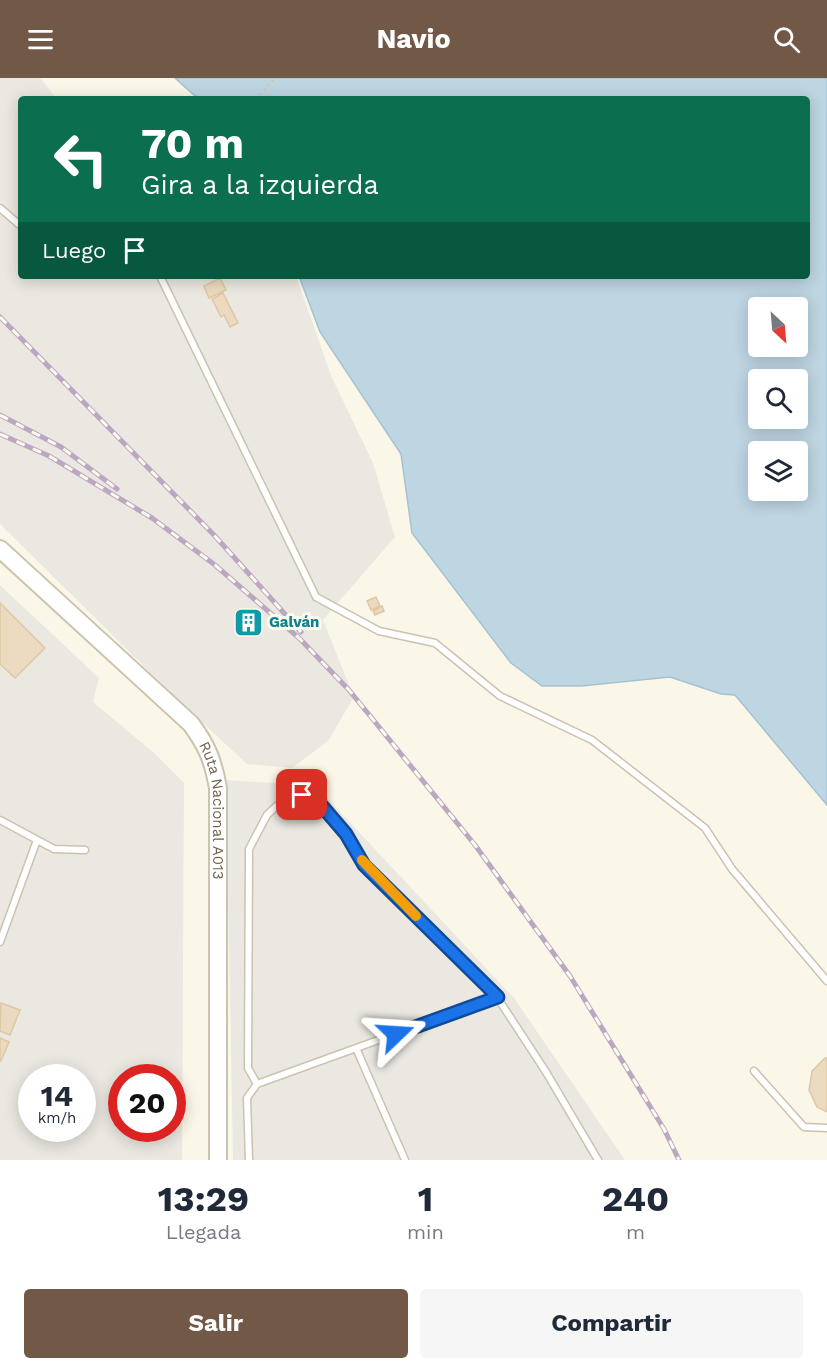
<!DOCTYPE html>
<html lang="es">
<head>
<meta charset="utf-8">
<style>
	:root { --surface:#fff; --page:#f6f6f7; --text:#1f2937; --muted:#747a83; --accent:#725847 }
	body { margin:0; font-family:"Work Sans",sans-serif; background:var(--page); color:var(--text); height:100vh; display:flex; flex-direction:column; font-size:22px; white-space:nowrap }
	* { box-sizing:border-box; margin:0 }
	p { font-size:20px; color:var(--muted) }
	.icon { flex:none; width:33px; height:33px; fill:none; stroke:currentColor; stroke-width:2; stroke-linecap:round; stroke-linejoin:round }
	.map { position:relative; height:1082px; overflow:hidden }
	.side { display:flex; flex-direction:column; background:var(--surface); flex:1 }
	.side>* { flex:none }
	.top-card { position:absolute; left:18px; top:18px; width:792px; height:183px; border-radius:6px; box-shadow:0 3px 15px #0003; background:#0b6e4f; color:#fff; overflow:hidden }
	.needle { width:39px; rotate:154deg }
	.fabs { position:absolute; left:748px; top:219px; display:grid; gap:12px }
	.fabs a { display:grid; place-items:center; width:60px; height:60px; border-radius:6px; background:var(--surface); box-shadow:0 3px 15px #0003; font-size:30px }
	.speed { position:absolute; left:18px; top:986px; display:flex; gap:12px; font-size:30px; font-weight:700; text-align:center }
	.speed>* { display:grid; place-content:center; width:78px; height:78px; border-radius:50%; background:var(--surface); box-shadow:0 3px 15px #0003; line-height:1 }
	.speed small { font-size:15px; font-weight:400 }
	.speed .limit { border:9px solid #d22; background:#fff; color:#111 }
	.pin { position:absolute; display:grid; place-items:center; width:51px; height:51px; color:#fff; margin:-26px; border-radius:12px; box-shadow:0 3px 9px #0006 }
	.me { position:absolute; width:66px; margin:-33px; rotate:70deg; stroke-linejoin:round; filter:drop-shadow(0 0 4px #0008) }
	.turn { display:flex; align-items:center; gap:21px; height:126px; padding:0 24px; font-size:27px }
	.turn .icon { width:78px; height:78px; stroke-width:2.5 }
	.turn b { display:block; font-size:42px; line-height:51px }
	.then { display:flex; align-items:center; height:57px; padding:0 24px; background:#0003; gap:12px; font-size:22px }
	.eta { display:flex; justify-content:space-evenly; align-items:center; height:102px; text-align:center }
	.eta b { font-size:36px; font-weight:700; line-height:42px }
	.cta { display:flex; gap:12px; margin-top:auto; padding:12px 24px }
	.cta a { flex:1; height:69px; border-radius:6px; background:var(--accent); color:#fff; font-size:24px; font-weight:700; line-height:69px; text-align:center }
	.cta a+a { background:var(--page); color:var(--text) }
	header { display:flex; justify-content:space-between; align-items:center; height:78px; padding:0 24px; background:var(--accent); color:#fff; font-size:27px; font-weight:700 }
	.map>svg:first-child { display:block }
	.industrial { fill:#ebe8e1; fill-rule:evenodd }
	.water { fill:#bed5e2; stroke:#a6c2d2; stroke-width:1.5; fill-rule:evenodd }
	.building { fill:#ebdac0; stroke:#dec7a5; stroke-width:1.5 }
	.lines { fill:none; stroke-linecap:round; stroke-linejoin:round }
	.lane-casing { stroke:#cbc2af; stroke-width:9 }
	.secondary-casing { stroke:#cdc2ad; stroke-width:20 }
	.path { stroke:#d2c0a6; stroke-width:2; stroke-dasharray:1.5 4.5; stroke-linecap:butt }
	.lane { stroke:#fff; stroke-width:6 }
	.secondary { stroke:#fff; stroke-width:16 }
	.rail-casing { stroke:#bca7c3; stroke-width:5 }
	.rail { stroke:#fdfaee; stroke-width:3; stroke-dasharray:9; stroke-linecap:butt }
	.route-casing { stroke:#114b97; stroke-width:15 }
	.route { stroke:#1a73e8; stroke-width:10 }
	.slow { stroke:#f59e0b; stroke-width:10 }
	.labels { text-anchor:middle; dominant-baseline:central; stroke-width:6; stroke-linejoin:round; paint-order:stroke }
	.culture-label { font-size:15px; font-weight:bold; fill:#0d838f; stroke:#fdfaee; text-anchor:start }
	.street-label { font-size:15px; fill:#71634f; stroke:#fdfaee }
</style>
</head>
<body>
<header><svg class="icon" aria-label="menu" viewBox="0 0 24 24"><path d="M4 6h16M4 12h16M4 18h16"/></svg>Navio<svg class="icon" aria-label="search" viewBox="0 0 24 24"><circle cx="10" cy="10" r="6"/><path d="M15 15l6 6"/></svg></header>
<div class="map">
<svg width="827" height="1082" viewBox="0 0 827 1082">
	<rect width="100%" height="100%" fill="#faf7e8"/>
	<path class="industrial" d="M 0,0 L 40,0 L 57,21 L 21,21 L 21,198 L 296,198 L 332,300 L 373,385 L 395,459 L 323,542 L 354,619 L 328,663 L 292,690 L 247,686 L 181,625 L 0,446 Z
		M 0,507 L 99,600 L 93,624 L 153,674 L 184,705 L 182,1082 L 0,1082 ZM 32,999 L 82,999 L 82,1050 L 32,1050 ZM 122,999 L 172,999 L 172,1050 L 122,1050 Z
		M 226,702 L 316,708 L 514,920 L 625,1082 L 233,1082 Z"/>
	<path class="water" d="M 175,0 L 827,0 L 827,727 L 735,617 L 721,616 L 670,599 L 581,608 L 542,608 L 511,585 L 412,455 L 401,376 L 320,254 L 299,198 L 807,198 L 807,21 L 202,21 L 194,17 ZM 759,230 L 798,230 L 798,268 L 759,268 ZM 759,302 L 798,302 L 798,340 L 759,340 ZM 759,374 L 798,374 L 798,412 L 759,412 Z"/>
	<path class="building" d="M 220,200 L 226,212 L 209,220 L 204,208 Z
		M 223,215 L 238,245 L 230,249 L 224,237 L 221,239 L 212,221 Z
		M 376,519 L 380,528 L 371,532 L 367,523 Z
		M 0,525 L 45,570 L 15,600 L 0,586 Z
		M 382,528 L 384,533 L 375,537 L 373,533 Z
		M 249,540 L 253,542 L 248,551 L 242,546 Z
		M 1,925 L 20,932 L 10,957 L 0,953 Z
		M 0,960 L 9,964 L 1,983 L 0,983 Z
		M 825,980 L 827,980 L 827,1034 L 817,1029 L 809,1012 L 812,993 Z"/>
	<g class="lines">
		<defs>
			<path id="lane" d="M 0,130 L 21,148
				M 160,198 L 316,519 L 379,553 L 435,565 L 500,618 L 592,662 L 705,750 L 732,791 L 827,903
				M 0,742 L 54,771 L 85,772
				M 0,864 L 37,762
				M 356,970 L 405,1082
				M 754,993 L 804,1049 L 827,1050
				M 257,1006 L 248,990 L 249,771 L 267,737 L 284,721 L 302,717 L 316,721 L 346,756 L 365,787 L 497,919 L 546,994 L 598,1082
				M 249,1082 L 247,1020 L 257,1006 L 497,919"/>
			<g id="secondary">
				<path id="s1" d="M 0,471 L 191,646 C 207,668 213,682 218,710 L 218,1082"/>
			</g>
		</defs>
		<use href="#lane" class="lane-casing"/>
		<use href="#secondary" class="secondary-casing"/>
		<path class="path" d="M 256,21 L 275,0"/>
		<use href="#lane" class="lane"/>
		<use href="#secondary" class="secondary"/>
		<defs>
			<path id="rail" d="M 0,239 L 214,457 L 301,554
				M 0,337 L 61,369 L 117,411
				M 0,356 L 49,378 L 152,440 L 215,487 L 299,560 L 349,612 L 475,767 L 570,898 L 664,1051 L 679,1082"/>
		</defs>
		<use href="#rail" class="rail-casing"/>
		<use href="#rail" class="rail"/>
	</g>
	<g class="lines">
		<defs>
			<path id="route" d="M 302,717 L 316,721 L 346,756 L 364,787 L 498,919 L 396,956"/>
		</defs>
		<use href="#route" class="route-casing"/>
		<use href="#route" class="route"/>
		<path class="slow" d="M 362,782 L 416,838"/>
	</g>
	<defs>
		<symbol id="building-square" viewBox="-11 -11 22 22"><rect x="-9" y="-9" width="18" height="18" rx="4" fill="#0f9aa8" stroke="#fdfaee"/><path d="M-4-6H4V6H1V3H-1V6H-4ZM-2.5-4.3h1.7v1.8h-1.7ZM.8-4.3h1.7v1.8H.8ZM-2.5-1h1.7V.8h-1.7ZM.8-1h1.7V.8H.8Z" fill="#fff"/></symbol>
	</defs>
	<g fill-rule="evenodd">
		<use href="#building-square" x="232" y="528" width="33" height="33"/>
	</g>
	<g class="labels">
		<g class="culture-label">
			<text x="269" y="544">Galván</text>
		</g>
		<g class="street-label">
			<text stroke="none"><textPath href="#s1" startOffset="351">Ruta Nacional A013</textPath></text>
		</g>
	</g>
</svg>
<div class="fabs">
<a><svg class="needle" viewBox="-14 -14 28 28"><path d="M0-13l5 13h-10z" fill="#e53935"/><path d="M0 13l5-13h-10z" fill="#747a83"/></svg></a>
<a><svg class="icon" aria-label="search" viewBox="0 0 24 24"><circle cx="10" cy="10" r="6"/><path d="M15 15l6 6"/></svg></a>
<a><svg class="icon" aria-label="layers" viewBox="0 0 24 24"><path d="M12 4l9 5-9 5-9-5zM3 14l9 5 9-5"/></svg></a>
</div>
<div class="speed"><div>14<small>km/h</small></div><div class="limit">20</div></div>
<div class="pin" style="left:302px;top:717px;background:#d93025"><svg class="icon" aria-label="arrive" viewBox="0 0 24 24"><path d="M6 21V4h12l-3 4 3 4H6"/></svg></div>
<svg class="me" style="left:396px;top:956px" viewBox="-20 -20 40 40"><path d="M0-17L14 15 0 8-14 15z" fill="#1a73e8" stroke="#fff" stroke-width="4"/></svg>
<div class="top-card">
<div class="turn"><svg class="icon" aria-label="left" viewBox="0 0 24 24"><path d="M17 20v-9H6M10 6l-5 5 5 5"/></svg><div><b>70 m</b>Gira a la izquierda</div></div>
<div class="then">Luego<svg class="icon" aria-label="arrive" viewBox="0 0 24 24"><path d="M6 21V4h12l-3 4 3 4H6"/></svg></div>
</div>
</div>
<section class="side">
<div class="eta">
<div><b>13:29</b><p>Llegada</p></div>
<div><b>1</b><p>min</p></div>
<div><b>240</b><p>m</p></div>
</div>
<div class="cta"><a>Salir</a><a>Compartir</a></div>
</section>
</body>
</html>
